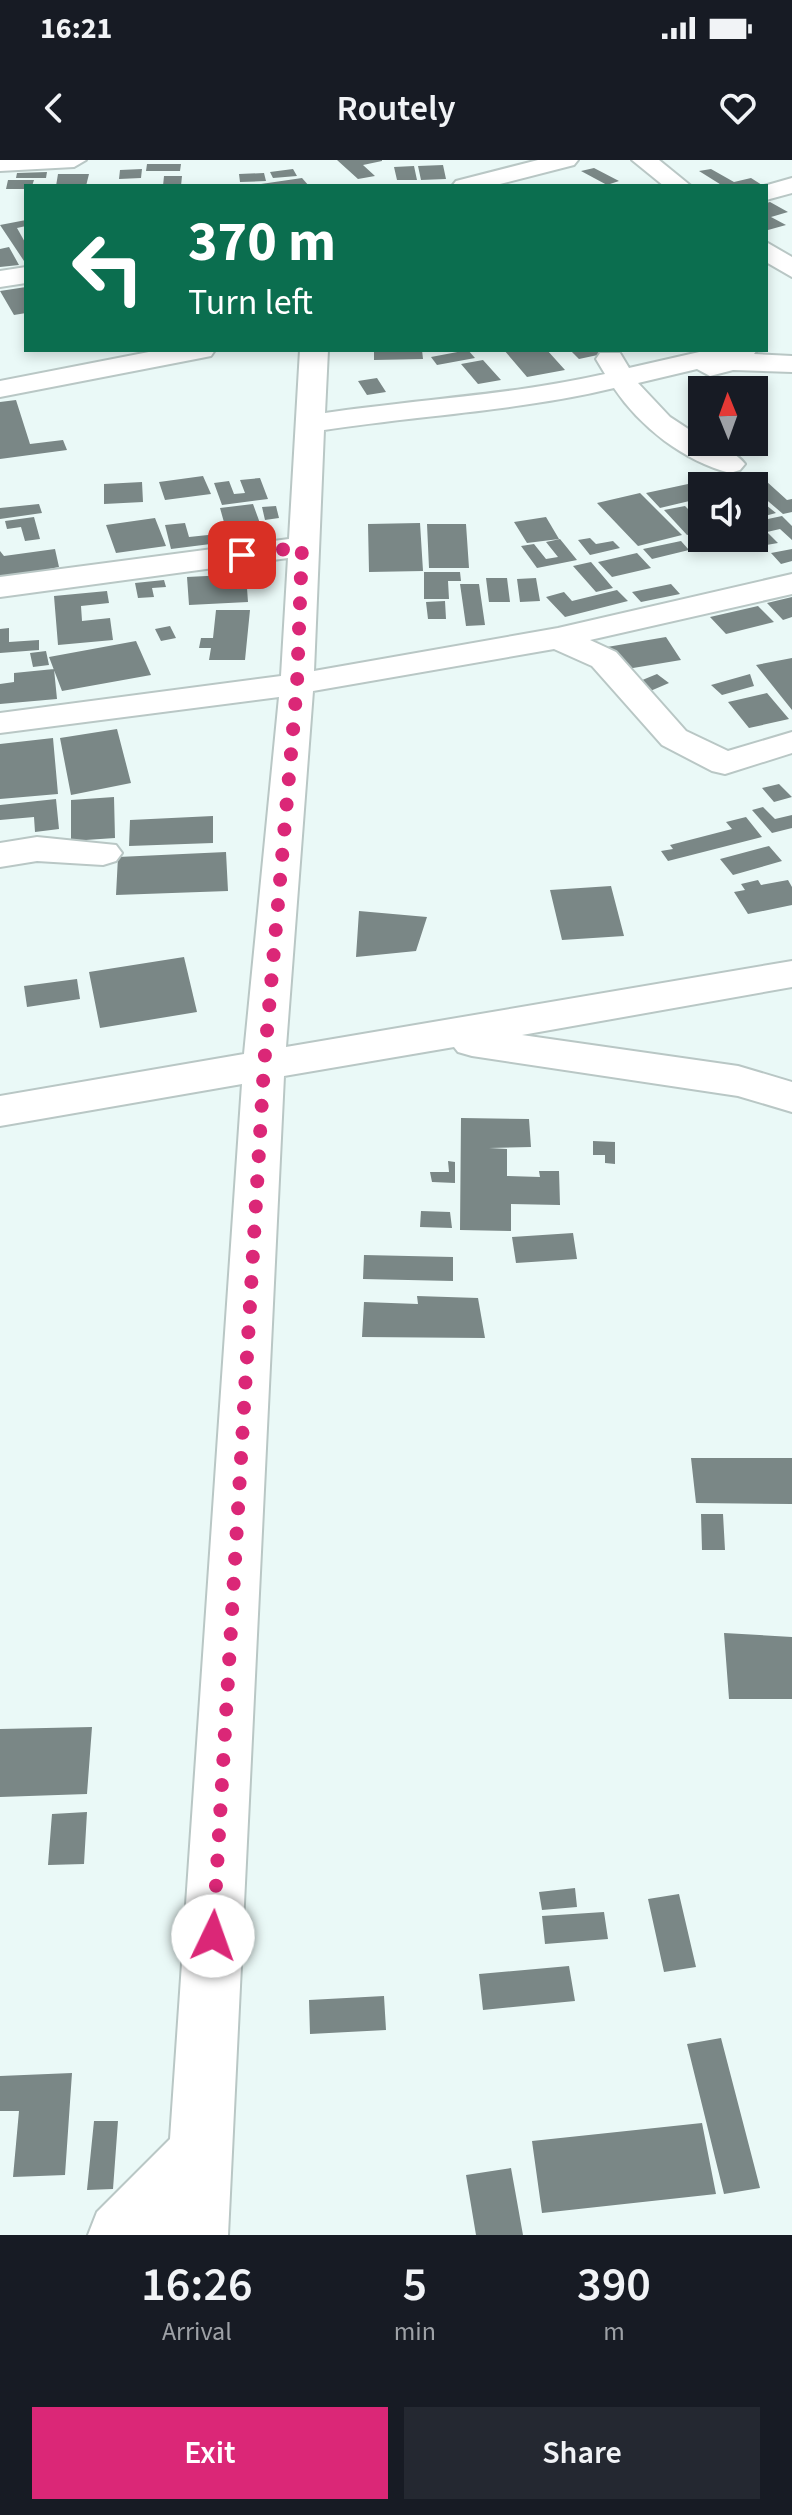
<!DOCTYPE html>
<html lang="en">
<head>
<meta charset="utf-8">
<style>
	:root { --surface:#171b24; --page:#242831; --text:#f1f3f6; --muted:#9ea1a6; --accent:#db2777 }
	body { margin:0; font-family:"Source Sans 3",sans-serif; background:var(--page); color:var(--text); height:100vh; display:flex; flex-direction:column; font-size:30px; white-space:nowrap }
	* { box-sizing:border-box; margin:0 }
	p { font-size:26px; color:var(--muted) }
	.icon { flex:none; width:44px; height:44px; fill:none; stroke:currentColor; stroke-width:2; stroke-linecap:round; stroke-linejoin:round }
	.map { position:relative; height:2075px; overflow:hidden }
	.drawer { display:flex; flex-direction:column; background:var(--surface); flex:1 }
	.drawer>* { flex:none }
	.guide { position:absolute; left:24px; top:24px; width:744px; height:168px; border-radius:0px; box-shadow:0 4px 12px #0003; background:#0b6e4f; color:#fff; overflow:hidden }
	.needle { width:52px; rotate:359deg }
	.fabs { position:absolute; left:688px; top:216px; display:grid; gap:16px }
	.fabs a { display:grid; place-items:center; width:80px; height:80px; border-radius:0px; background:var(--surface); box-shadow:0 4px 12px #0003; font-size:40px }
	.pin { position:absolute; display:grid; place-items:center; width:68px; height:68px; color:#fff; margin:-34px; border-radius:16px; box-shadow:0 4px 12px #0006 }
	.me { position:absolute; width:88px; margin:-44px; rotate:3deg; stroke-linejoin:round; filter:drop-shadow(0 0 6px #0008) }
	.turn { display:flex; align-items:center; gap:28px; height:168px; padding:0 32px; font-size:36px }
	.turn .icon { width:104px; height:104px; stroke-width:2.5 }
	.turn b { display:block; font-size:56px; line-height:68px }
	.eta { display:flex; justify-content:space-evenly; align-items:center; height:136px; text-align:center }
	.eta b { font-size:48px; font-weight:600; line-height:56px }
	.button { display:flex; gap:16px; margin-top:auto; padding:16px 32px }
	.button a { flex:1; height:92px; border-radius:0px; background:var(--accent); color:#fff; font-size:32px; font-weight:600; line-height:92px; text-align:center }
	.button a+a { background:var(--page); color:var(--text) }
	.status { display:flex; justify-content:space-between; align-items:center; height:56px; padding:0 40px; background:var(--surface); direction:ltr }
	.status svg { height:22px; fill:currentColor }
	header { display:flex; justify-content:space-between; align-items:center; height:104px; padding:0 32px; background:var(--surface); font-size:36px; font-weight:600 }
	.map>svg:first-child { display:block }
	.building { fill:#7a8786 }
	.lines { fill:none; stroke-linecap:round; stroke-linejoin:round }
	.minor-casing { stroke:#b9c7c5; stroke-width:4 }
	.major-casing { stroke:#b9c7c5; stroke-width:4 }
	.minor { fill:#fff; fill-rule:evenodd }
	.major { fill:#fff; fill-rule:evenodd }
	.route { stroke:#db2777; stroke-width:14; stroke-dasharray:0 25.2 }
</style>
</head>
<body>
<div class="status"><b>16:21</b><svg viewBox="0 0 49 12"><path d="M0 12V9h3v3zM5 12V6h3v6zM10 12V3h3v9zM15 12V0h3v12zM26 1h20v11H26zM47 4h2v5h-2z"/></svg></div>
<header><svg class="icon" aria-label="back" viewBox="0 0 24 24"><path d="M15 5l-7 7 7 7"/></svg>Routely<svg class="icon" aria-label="heart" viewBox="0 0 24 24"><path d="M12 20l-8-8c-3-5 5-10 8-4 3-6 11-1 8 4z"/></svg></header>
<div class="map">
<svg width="792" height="2075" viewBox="0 0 792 2075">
	<rect width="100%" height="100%" fill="#eaf9f7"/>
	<path class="building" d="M 337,0 L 382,0 L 382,1 L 363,5 L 375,16 L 358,19 Z
		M 147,4 L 181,4 L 180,11 L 146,11 Z
		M 443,5 L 446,19 L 421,20 L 418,6 Z
		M 414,6 L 417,20 L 397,20 L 394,7 Z
		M 594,8 L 619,21 L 607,25 L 581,11 Z
		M 142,9 L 141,18 L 119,19 L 120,10 Z
		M 293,9 L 297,16 L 273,18 L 270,12 Z
		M 711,9 L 734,22 L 751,18 L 762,25 L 723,26 L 699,11 Z
		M 47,12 L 46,18 L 16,18 L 17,13 Z
		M 264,13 L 266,21 L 240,22 L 239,14 Z
		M 58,14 L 89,14 L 86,26 L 56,26 Z
		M 164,16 L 182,16 L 181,26 L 163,26 Z
		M 302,18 L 309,26 L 261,26 L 261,24 Z
		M 8,20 L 34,20 L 32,26 L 26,29 L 6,29 Z
		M 770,42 L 788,52 L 771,57 L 786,65 L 768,70 L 766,43 Z
		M 26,60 L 26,66 L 17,68 L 26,84 L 26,104 L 0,65 Z
		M 9,87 L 19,105 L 0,107 L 0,89 Z
		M 26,127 L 26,153 L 14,155 L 0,131 Z
		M 374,190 L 422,190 L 423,199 L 374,200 Z
		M 468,190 L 475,198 L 437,205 L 431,197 Z
		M 504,190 L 547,190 L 565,210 L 527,217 Z
		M 570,190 L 604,190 L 607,193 L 579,199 Z
		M 483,200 L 501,220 L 478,224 L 461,204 Z
		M 377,218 L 386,232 L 367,235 L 358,221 Z
		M 16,240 L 30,284 L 63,280 L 67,290 L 0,299 L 0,242 Z
		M 203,316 L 211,334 L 165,340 L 159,322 Z
		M 260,318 L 268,339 L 222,345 L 214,323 L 229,321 L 234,334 L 245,333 L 240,320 Z
		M 766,321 L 787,340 L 792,339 L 792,352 L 783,354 L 754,329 L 754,324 Z
		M 142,322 L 143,342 L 104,344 L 104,324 Z
		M 688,324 L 702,338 L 660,348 L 646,333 Z
		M 640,333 L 682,375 L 638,386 L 597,343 Z
		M 761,341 L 776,353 L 754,359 L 754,343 Z
		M 39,344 L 42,353 L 0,359 L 0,348 Z
		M 253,344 L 265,377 L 171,389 L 165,365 L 185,363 L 189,377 L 227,373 L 220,348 Z
		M 276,346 L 279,358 L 265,360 L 262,347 Z
		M 685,346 L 702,363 L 702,372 L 687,375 L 664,350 Z
		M 782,356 L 792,366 L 792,380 L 780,369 L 767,372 L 778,383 L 761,386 L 754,379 L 754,362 Z
		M 34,357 L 40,379 L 25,381 L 21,367 L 7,369 L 5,361 Z
		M 546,357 L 559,379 L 527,383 L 514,362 Z
		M 155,358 L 166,386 L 116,393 L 106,365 Z
		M 420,363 L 423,411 L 369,412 L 368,364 Z
		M 427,364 L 466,364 L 469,408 L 429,408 Z
		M 590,378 L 596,384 L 613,381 L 620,388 L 590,395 L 578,380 Z
		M 560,379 L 577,400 L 537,408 L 521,386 L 534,384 L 546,399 L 558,397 L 546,382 Z
		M 681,381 L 689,390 L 652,399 L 643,389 Z
		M 55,389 L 59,407 L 0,419 L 0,391 L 4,396 Z
		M 792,389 L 792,401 L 781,404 L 771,393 Z
		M 637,393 L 651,408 L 612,417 L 598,402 Z
		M 591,402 L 613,428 L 596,432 L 573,406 Z
		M 424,412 L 460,412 L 461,421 L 448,421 L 449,439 L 424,439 Z
		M 246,414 L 248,442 L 189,445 L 187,417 Z
		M 486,418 L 507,418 L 510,442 L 489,442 Z
		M 536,418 L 540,441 L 520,442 L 517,419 Z
		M 164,420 L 166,427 L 152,428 L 154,437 L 138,438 L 135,423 Z
		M 460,424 L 479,424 L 485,465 L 466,466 Z
		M 671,424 L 680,434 L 641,442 L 632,432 Z
		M 617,430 L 628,441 L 565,457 L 546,437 L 564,432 L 572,441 Z
		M 107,431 L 109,443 L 81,446 L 82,461 L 110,458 L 113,480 L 58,485 L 54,436 Z
		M 792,437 L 792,457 L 783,460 L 767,443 Z
		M 445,441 L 446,459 L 428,459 L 426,442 Z
		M 758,446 L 774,462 L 726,474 L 710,457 Z
		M 216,450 L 250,450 L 245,500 L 209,500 L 211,488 L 199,488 L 201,478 L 213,478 Z
		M 170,466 L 176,478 L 161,481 L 155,469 Z
		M 9,468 L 9,482 L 39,480 L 39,490 L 0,493 L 0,469 Z
		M 666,477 L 681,500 L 621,510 L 607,487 Z
		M 136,481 L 151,515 L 62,531 L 49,497 Z
		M 46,491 L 49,505 L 33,507 L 30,493 Z
		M 792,498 L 792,550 L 756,505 Z
		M 54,509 L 57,539 L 0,544 L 0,524 L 14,522 L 14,513 Z
		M 657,514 L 669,523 L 641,535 L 635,523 Z
		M 750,514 L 754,526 L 722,535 L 711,525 Z
		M 767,533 L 789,559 L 749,568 L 728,542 Z
		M 117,569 L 131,623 L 71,635 L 60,578 Z
		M 53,578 L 58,634 L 0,639 L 0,584 Z
		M 779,624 L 792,637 L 774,642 L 762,628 Z
		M 114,637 L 115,678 L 71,681 L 71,640 Z
		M 56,639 L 59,669 L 35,672 L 34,657 L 0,660 L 0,645 Z
		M 763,647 L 775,659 L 792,655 L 792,668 L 772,673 L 752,650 Z
		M 213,656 L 213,683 L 129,686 L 130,660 Z
		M 746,657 L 762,677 L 668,701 L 661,691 L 673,689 L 670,685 L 732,669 L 726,662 Z
		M 769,686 L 782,701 L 733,715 L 720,699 Z
		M 226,692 L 228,731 L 116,735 L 118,697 Z
		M 758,720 L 761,725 L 788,720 L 792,727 L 792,745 L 748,754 L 734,732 L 745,730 L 741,724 Z
		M 611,726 L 624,776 L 562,780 L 550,730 Z
		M 359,751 L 427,757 L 416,791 L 356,797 Z
		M 184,797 L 197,852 L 100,868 L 89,812 Z
		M 77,819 L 80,839 L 27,847 L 24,826 Z
		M 461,958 L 529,959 L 531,987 L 489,988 L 507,989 L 507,1016 L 540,1017 L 539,1011 L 559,1011 L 560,1045 L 511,1044 L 511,1071 L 460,1070 Z
		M 593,981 L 615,982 L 615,1004 L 605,1003 L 605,995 L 593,995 Z
		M 448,1001 L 455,1002 L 455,1023 L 432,1022 L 430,1012 L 449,1012 Z
		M 421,1051 L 450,1052 L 452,1068 L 420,1067 Z
		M 573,1073 L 577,1099 L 516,1103 L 512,1077 Z
		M 364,1095 L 453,1097 L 453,1121 L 363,1119 Z
		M 417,1136 L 478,1138 L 485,1178 L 362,1177 L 364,1142 L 418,1144 Z
		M 691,1298 L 792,1298 L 792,1344 L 696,1343 Z
		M 701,1354 L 723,1354 L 725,1390 L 702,1390 Z
		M 724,1473 L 792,1477 L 792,1539 L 729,1539 Z
		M 92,1567 L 87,1634 L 0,1637 L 0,1569 Z
		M 87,1652 L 84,1704 L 48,1705 L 52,1654 Z
		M 575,1728 L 577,1747 L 542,1750 L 539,1732 Z
		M 679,1734 L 696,1807 L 664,1812 L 648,1739 Z
		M 604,1752 L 608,1779 L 545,1784 L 542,1756 Z
		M 569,1806 L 575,1841 L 483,1850 L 479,1814 Z
		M 384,1836 L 386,1870 L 310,1874 L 309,1840 Z
		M 721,1878 L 760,2028 L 724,2034 L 687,1884 Z
		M 72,1913 L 65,2015 L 13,2017 L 19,1951 L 0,1951 L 0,1916 Z
		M 94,1961 L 118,1961 L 113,2029 L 87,2030 Z
		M 702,1963 L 716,2034 L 542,2053 L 532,1981 Z
		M 511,2008 L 523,2075 L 476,2075 L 466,2015 Z"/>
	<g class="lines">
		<defs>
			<path id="minor" d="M 0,0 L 86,0 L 74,7 L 0,11 Z
				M 632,0 L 659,0 L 691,26 L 664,26 Z
				M 792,18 L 792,33 L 766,40 L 764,26 Z
				M 766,82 L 792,97 L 792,117 L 766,102 Z
				M 159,190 L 215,190 L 211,196 L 201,198 L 0,237 L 0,221 Z
				M 300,190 L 328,190 L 325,253 C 418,239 513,235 605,214 L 596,199 L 600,193 L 620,193 L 629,208 L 708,190 L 757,190 L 754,194 L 792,196 L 792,212 L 733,210 L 710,216 L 697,209 L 638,223 L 670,257 L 702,278 L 702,282 C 715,282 737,293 745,304 L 740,310 L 730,313 C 684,301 640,267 614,228 C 519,251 421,255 324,270 L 314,511 L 558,468 L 792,414 L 792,434 L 590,480 L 616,492 L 686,571 L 728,591 L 792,572 L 792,593 L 725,614 L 712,611 L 662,585 L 592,506 L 554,489 L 313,531 L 286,887 L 792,801 L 792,827 L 522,875 L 738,906 L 792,922 L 792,952 L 738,936 L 472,896 L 458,892 L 454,887 L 284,916 L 228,2075 L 88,2075 L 97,2052 L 170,1979 L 242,924 L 0,966 L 0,936 L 244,894 L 279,537 L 0,573 L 0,553 L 281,516 L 288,398 L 0,437 L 0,417 L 289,379 Z
				M 37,677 L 116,685 L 122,693 L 116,701 L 103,705 L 37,701 L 0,707 L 0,683 Z"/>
			<path id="major" d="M 538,0 L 578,0 L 574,5 L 492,26 L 452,26 L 456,21 Z
				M 26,107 L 26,123 L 0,127 L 0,111 Z"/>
		</defs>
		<use href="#minor" class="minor-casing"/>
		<use href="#major" class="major-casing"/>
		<use href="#minor" class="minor"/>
		<use href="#major" class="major"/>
	</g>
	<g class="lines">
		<path class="route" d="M 213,1776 L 264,906 L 297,524 L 302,387 L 242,395"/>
	</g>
</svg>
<div class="fabs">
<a><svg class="needle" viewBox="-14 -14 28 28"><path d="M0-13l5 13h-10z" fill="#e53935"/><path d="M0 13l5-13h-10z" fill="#9ea1a6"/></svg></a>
<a><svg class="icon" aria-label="sound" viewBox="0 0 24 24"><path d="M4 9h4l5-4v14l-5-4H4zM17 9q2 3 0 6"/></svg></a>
</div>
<div class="pin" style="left:242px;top:395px;background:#d93025"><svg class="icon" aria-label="arrive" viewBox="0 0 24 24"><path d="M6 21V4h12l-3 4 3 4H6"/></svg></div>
<svg class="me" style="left:213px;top:1776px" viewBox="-20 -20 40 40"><circle r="19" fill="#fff"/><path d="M0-13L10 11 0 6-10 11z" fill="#db2777"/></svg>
<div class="guide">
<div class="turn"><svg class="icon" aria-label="left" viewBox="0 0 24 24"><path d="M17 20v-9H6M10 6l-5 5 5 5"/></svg><div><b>370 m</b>Turn left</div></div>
</div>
</div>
<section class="drawer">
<div class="eta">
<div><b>16:26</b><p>Arrival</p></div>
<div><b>5</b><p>min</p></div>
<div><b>390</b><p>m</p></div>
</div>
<div class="button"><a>Exit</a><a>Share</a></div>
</section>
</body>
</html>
